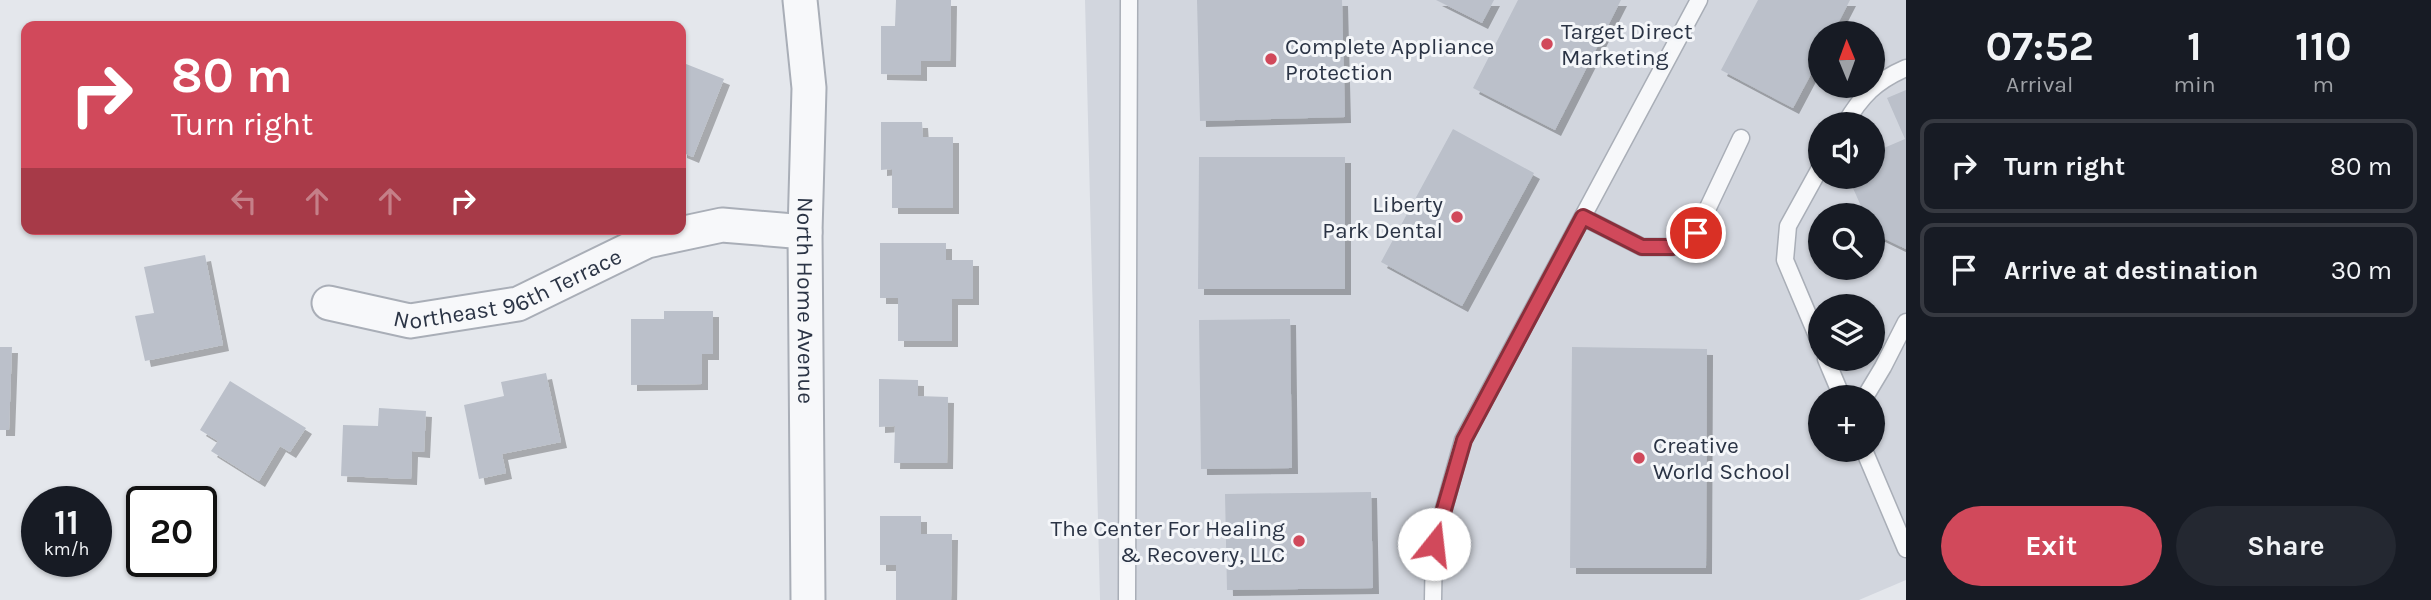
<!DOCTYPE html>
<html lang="en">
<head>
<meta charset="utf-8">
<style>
	:root { --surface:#171b24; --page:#242831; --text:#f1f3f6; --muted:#9ea1a6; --line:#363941; --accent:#d1495b }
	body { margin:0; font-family:Karla,sans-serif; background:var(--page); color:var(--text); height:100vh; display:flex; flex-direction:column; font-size:26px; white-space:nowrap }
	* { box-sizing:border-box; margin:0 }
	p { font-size:23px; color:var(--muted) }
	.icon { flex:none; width:38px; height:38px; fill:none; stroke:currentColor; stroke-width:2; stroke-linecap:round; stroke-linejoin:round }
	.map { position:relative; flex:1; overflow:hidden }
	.side { display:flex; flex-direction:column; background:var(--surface); width:525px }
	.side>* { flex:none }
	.hud { position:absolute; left:21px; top:21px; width:665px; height:214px; border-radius:14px; box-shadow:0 2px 5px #0004; background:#d1495b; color:#fff; overflow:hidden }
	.needle { width:46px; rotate:359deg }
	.tools { position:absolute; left:1808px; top:21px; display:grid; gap:14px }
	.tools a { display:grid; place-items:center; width:77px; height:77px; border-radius:50%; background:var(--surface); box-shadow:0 2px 5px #0004; font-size:35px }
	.speed { position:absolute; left:21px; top:486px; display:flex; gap:14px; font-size:35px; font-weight:700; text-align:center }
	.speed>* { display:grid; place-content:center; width:91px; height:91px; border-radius:50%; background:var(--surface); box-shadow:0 2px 5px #0004; line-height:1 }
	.speed small { font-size:18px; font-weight:400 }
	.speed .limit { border:4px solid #111; border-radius:10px; background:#fff; color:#111 }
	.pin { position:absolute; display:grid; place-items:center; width:60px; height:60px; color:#fff; margin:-30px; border:4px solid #fff; border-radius:50%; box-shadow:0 2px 7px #0007 }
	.me { position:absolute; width:77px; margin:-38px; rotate:16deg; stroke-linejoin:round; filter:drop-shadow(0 0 5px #0008) }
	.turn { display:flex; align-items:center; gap:24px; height:147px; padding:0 35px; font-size:32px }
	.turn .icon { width:91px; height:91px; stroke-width:2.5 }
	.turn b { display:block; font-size:49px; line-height:60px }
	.lanes { display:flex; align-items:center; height:66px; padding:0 35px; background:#0003; justify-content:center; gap:35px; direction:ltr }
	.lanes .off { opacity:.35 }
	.eta { display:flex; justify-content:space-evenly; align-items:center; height:119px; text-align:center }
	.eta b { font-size:42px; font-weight:700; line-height:49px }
	.action { display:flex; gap:14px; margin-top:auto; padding:14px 35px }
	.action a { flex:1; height:80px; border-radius:42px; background:var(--accent); color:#fff; font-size:28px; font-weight:700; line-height:80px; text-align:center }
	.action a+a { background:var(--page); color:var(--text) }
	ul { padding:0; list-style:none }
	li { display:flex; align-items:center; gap:21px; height:94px; margin:0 14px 10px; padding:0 21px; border:4px solid var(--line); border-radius:14px }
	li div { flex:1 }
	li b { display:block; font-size:26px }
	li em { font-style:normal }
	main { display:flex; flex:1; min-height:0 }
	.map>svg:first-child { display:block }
	.built { fill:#d2d6de; fill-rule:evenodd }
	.building { fill:#bbc0ca; filter:url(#shadow) }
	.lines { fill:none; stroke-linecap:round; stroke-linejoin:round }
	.service-casing { stroke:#a9aeb7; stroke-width:19 }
	.minor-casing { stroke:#a9aeb7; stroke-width:37 }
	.service { stroke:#f7f8fa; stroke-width:16 }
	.minor { stroke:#f7f8fa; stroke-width:33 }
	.route-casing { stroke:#882f3b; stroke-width:18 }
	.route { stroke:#d1495b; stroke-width:12 }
	.poi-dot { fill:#d1495b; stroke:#f4f6f9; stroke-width:2.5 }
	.labels { text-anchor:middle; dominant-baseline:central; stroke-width:6; stroke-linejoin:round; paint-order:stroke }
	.poi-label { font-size:23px; fill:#2b3445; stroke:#f4f6f9; text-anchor:start }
	.street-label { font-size:23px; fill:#2b3445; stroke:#f4f6f9 }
</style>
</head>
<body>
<main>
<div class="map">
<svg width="1906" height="600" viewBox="0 0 1906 600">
	<defs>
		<filter id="shadow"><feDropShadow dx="6" dy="6" stdDeviation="0" flood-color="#0004"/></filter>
	</defs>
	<rect width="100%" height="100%" fill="#e4e7ec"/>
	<path class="built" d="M 1085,0 L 1906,0 L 1906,580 L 1859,600 L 1100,600 ZM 1820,33 L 1872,33 L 1872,86 L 1820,86 ZM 1820,124 L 1872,124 L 1872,177 L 1820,177 ZM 1820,215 L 1872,215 L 1872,268 L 1820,268 ZM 1820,306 L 1872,306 L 1872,359 L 1820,359 ZM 1820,397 L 1872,397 L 1872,450 L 1820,450 Z"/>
	<path class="building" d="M 896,0 L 951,0 L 950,61 L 921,61 L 921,75 L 881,74 L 881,26 L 895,26 Z
		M 1197,0 L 1342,0 L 1345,117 L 1200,121 Z
		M 1436,0 L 1494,0 L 1482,23 Z
		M 1518,0 L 1621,0 L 1555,130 L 1473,88 Z
		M 1758,0 L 1850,0 L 1833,33 L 1820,33 L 1820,57 L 1793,108 L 1721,70 Z
		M 681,62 L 724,79 L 693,157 L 681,152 Z
		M 1906,90 L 1906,249 L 1873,233 L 1872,215 L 1865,215 L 1848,177 L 1872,177 L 1872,153 L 1905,139 L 1887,98 Z
		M 881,122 L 922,122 L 923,137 L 953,137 L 953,208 L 892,208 L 892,169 L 881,170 Z
		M 1453,129 L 1534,173 L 1462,306 L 1381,262 Z
		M 1199,157 L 1345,157 L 1345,289 L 1198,289 Z
		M 880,243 L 946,243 L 946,260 L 973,260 L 973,299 L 952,299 L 952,341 L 898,341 L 898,298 L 880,298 Z
		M 205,255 L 223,345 L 145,361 L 135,316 L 154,313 L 144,267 Z
		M 664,311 L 713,311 L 713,354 L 702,354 L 702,384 L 631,385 L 631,319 L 664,319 Z
		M 1290,319 L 1292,468 L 1201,469 L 1199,320 Z
		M 0,347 L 12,347 L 9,430 L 0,430 Z
		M 1572,347 L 1707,349 L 1706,568 L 1570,568 Z
		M 546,373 L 561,442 L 502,454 L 506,473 L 479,479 L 464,405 L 504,396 L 501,382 Z
		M 879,379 L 918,380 L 918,396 L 948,397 L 947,463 L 894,463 L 895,426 L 879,427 Z
		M 230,381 L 306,428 L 290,452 L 280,446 L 259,481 L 211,451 L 218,441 L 200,430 Z
		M 379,408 L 426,411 L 424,452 L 412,451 L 411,479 L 341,476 L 343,425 L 378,426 Z
		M 1371,492 L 1373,588 L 1227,590 L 1225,494 Z
		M 880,516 L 921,516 L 921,534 L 952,534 L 951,600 L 896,600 L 896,565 L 880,565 Z"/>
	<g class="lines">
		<defs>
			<path id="service" d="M 1845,124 C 1861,96 1876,81 1906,68
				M 1820,168 L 1788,226 L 1785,260 L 1820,343
				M 1583,217 L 1642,247 L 1672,247 L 1696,233 L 1741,138
				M 1826,359 L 1842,397
				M 1865,397 L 1883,367 L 1906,322
				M 1864,450 L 1906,549
				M 1127,600 L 1129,0
				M 1433,600 L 1434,544 L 1463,440 L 1699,0"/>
			<g id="minor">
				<path id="s1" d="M 800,0 L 809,88 L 805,232 L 808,600"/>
				<path id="s2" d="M 329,303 L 410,321 L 518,304 L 647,241 L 722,225 L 805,232"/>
			</g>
		</defs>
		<use href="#service" class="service-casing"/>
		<use href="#minor" class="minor-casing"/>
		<use href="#service" class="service"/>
		<use href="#minor" class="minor"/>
	</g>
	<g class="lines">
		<defs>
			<path id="route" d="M 1434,544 L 1464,440 L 1583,217 L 1642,247 L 1672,247 L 1696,233"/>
		</defs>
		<use href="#route" class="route-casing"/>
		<use href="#route" class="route"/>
	</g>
	<g class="poi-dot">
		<circle cx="1547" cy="44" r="7"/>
		<circle cx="1271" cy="59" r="7"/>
		<circle cx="1457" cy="217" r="7"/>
		<circle cx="1639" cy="458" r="7"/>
		<circle cx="1299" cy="541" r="7"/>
	</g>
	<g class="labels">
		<g class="poi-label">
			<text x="1561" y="31">Target Direct<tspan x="1561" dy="26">Marketing</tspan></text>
			<text x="1285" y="46">Complete Appliance<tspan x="1285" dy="26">Protection</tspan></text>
			<text x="1443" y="204" text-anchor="end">Liberty<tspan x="1443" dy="26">Park Dental</tspan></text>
			<text x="1653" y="445">Creative<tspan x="1653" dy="26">World School</tspan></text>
			<text x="1285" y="528" text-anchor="end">The Center For Healing<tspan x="1285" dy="26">&amp; Recovery, LLC</tspan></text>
		</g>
		<g class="street-label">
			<text stroke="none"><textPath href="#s2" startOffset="186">Northeast 96th Terrace</textPath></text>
			<text stroke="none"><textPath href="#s1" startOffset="301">North Home Avenue</textPath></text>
		</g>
	</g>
</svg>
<div class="tools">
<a><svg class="needle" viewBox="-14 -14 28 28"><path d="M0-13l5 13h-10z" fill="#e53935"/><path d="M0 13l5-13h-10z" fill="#9ea1a6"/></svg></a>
<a><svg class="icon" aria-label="sound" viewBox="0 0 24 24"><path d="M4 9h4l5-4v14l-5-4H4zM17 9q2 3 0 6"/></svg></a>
<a><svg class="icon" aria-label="search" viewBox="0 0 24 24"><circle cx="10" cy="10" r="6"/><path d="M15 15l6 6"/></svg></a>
<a><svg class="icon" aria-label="layers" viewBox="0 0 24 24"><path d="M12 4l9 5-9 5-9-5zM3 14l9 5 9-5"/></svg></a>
<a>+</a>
</div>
<div class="speed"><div>11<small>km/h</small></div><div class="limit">20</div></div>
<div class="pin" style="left:1696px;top:233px;background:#d93025"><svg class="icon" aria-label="arrive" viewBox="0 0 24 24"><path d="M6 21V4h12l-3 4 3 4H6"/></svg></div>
<svg class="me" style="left:1434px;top:544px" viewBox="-20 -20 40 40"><circle r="19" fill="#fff"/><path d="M0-13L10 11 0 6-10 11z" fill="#d1495b"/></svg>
<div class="hud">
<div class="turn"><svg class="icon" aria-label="right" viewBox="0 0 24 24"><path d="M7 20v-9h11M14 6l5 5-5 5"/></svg><div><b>80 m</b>Turn right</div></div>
<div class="lanes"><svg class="icon off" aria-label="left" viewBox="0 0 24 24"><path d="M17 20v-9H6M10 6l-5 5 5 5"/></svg><svg class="icon off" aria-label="ahead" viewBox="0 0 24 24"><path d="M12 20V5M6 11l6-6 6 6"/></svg><svg class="icon off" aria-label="ahead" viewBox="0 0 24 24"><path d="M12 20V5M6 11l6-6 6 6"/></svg><svg class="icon" aria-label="right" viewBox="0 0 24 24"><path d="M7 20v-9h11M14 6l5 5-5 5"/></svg></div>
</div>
</div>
<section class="side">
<div class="eta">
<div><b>07:52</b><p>Arrival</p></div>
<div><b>1</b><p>min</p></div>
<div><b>110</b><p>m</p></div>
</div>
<ul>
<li><svg class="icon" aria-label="right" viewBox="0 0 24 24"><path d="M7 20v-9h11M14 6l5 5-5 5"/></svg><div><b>Turn right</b></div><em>80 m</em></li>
<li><svg class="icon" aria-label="arrive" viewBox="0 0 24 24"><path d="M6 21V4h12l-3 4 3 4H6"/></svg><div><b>Arrive at destination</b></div><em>30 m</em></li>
</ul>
<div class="action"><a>Exit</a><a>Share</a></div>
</section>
</main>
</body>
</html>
